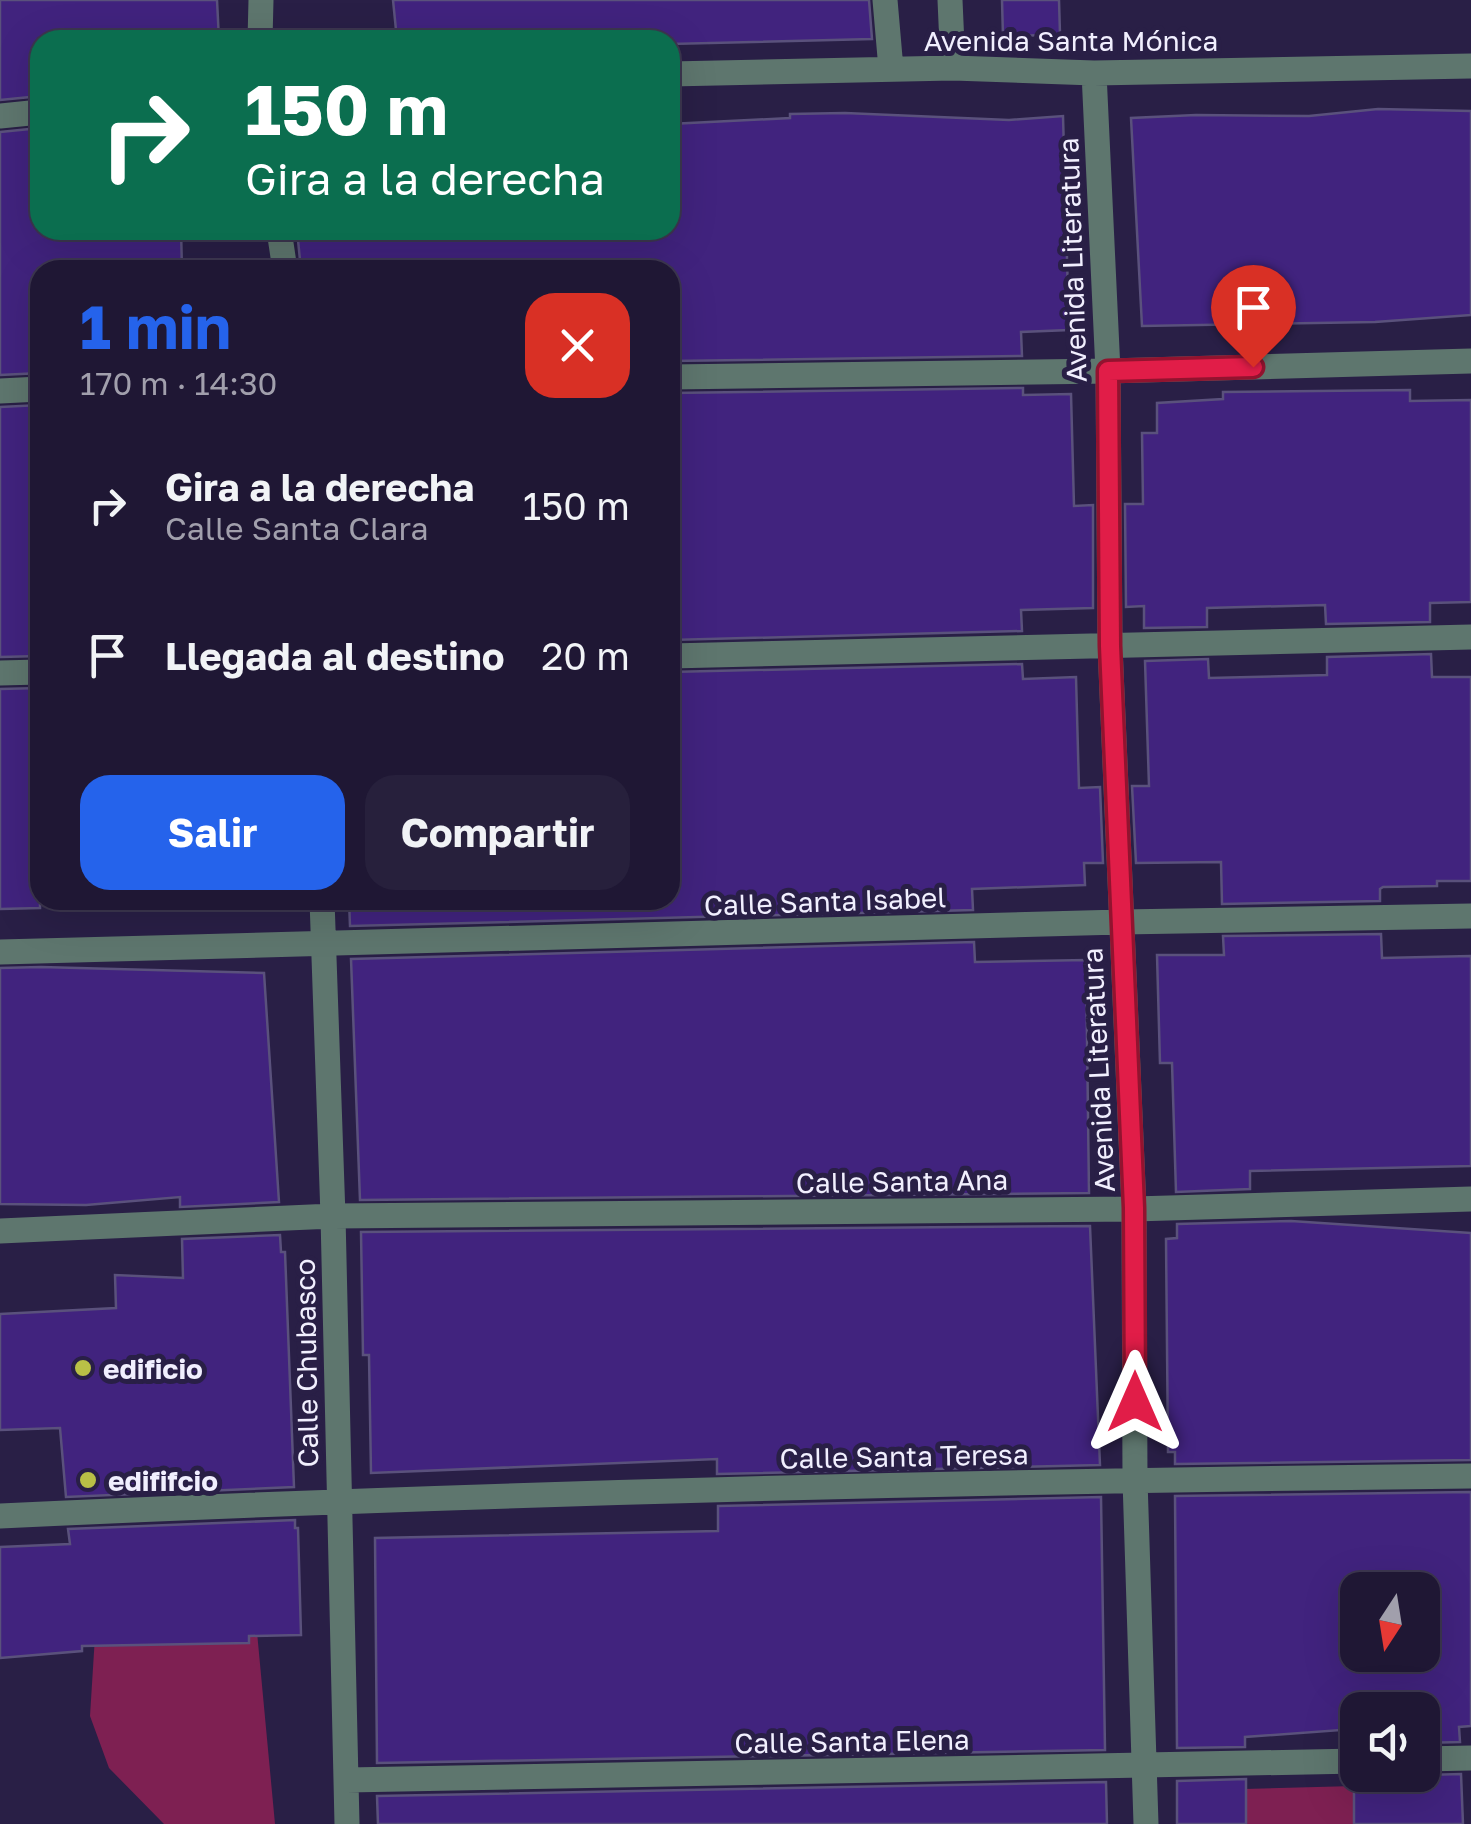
<!DOCTYPE html>
<html lang="es">
<head>
<meta charset="utf-8">
<style>
	:root { --surface:#1f1734; --page:#27203c; --text:#f1f3f6; --muted:#a19fac; --line:#3c364f; --accent:#2563eb }
	body { margin:0; font-family:"Golos Text",sans-serif; background:var(--page); color:var(--text); height:100vh; display:flex; flex-direction:column; font-size:38px; white-space:nowrap }
	* { box-sizing:border-box; margin:0 }
	p { font-size:32px; color:var(--muted) }
	.icon { flex:none; width:55px; height:55px; fill:none; stroke:currentColor; stroke-width:2; stroke-linecap:round; stroke-linejoin:round }
	.map { position:relative; flex:1; overflow:hidden }
	.sheet { position:absolute; left:30px; top:260px; width:650px; height:650px; display:flex; flex-direction:column; background:var(--surface); border-radius:30px; box-shadow:0 10px 40px #0002,0 0 0 2px var(--line) }
	.sheet>* { flex:none }
	.guide { position:absolute; left:30px; top:30px; width:650px; height:210px; border-radius:30px; box-shadow:0 10px 40px #0002,0 0 0 2px var(--line); background:#0b6e4f; color:#fff; overflow:hidden }
	.needle { width:65px; rotate:192deg }
	.controls { position:absolute; left:1340px; top:1572px; display:grid; gap:20px }
	.controls a { display:grid; place-items:center; width:100px; height:100px; border-radius:20px; background:var(--surface); box-shadow:0 10px 40px #0002,0 0 0 2px var(--line); font-size:50px }
	.pin { position:absolute; display:grid; place-items:center; width:85px; height:85px; color:#fff; margin:-102px -42px; border-radius:50% 50% 50% 0; rotate:-45deg; box-shadow:0 0 10px #0007 }
	.pin .icon { rotate:45deg }
	.me { position:absolute; width:110px; margin:-55px; rotate:0deg; stroke-linejoin:round; filter:drop-shadow(0 0 8px #0008) }
	.turn { display:flex; align-items:center; gap:35px; height:210px; padding:0 50px; font-size:45px }
	.turn .icon { width:130px; height:130px; stroke-width:2.5 }
	.turn b { display:block; font-size:70px; line-height:85px }
	.round { display:grid; place-items:center; flex:none; width:105px; height:105px; border-radius:30px; background:var(--page) }
	.overview { display:flex; align-items:center; justify-content:space-between; height:170px; padding:0 50px }
	h1 { font-size:60px; font-weight:700; line-height:75px; color:var(--accent) }
	.primary-button { display:flex; gap:20px; margin-top:auto; padding:20px 50px }
	.primary-button a { flex:1; height:115px; border-radius:30px; background:var(--accent); color:#fff; font-size:40px; font-weight:700; line-height:115px; text-align:center }
	.primary-button a+a { background:var(--page); color:var(--text) }
	ul { padding:0; list-style:none }
	li { display:flex; align-items:center; gap:30px; height:150px; padding:0 50px }
	li div { flex:1 }
	li b { display:block; font-size:38px }
	li em { font-style:normal }
	.map>svg:first-child { display:block }
	.green { fill:#7e2052 }
	.building { fill:#41237e; stroke:#5a517c; stroke-width:2.5; fill-rule:evenodd }
	.lines { fill:none; stroke-linecap:round; stroke-linejoin:round }
	.minor { stroke:#5e766e; stroke-width:25 }
	.route-casing { stroke:#92132f; stroke-width:25 }
	.route { stroke:#e11d48; stroke-width:18 }
	.poi-dot { fill:#b9c046; stroke:#291f46; stroke-width:4 }
	.labels { text-anchor:middle; dominant-baseline:central; stroke-width:10; stroke-linejoin:round; paint-order:stroke }
	.street-label { font-size:28px; fill:#f1effe; stroke:#291f46 }
	.poi-label { font-size:28px; font-weight:bold; fill:#f1effe; stroke:#291f46; text-anchor:start }
</style>
</head>
<body>
<div class="map">
<svg width="1471" height="1824" viewBox="0 0 1471 1824">
	<rect width="100%" height="100%" fill="#291f46"/>
	<path class="green" d="M 254,1600 L 275,1824 L 164,1824 L 109,1768 L 90,1716 L 97,1604 Z
		M 1354,1786 L 1354,1824 L 1247,1824 L 1244,1789 Z"/>
	<path class="building" d="M 0,0 L 217,0 L 219,40 L 40,40 L 40,96 L 0,100 Z
		M 393,0 L 869,0 L 872,39 L 670,44 L 670,40 L 397,40 Z
		M 1002,0 L 1059,0 L 1060,34 L 1003,37 Z
		M 1378,109 L 1471,111 L 1471,315 L 1375,322 L 1142,326 L 1131,118 L 1196,115 L 1309,116 Z
		M 845,113 L 1009,120 L 1063,116 L 1069,330 L 1021,332 L 1022,356 L 670,361 L 670,270 L 301,270 L 297,230 L 670,230 L 670,124 L 790,118 L 790,114 Z
		M 40,128 L 40,230 L 181,230 L 182,270 L 40,270 L 40,373 L 0,375 L 0,132 Z
		M 1023,388 L 1023,395 L 1071,394 L 1074,506 L 1093,505 L 1093,608 L 1021,610 L 1022,631 L 670,640 L 670,393 Z
		M 1410,390 L 1410,401 L 1471,400 L 1471,602 L 1430,603 L 1430,622 L 1326,624 L 1325,605 L 1207,608 L 1207,627 L 1144,628 L 1144,606 L 1126,607 L 1125,504 L 1143,504 L 1142,433 L 1157,433 L 1157,403 L 1223,399 L 1223,392 Z
		M 40,405 L 40,656 L 0,657 L 0,407 Z
		M 1431,654 L 1432,677 L 1471,677 L 1471,881 L 1437,881 L 1437,886 L 1383,887 L 1380,889 L 1380,901 L 1222,904 L 1221,862 L 1136,863 L 1132,786 L 1149,786 L 1145,661 L 1208,659 L 1209,678 L 1327,675 L 1327,657 Z
		M 1022,664 L 1023,679 L 1076,677 L 1079,788 L 1100,787 L 1103,863 L 1084,863 L 1085,885 L 972,889 L 973,910 L 350,926 L 349,900 L 670,900 L 670,672 Z
		M 40,688 L 40,908 L 0,909 L 0,689 Z
		M 1381,934 L 1382,958 L 1471,956 L 1471,1166 L 1250,1171 L 1250,1189 L 1176,1192 L 1172,1063 L 1160,1063 L 1157,955 L 1224,955 L 1223,936 Z
		M 974,942 L 975,962 L 1086,960 L 1089,1193 L 360,1200 L 351,959 Z
		M 41,967 L 264,973 L 279,1202 L 180,1207 L 180,1197 L 86,1205 L 0,1204 L 0,968 Z
		M 1291,1221 L 1471,1233 L 1471,1460 L 1175,1464 L 1175,1452 L 1168,1452 L 1166,1239 L 1177,1238 L 1177,1224 Z
		M 1090,1226 L 1100,1465 L 717,1474 L 717,1459 L 371,1473 L 369,1355 L 363,1355 L 361,1232 Z
		M 280,1235 L 281,1252 L 285,1252 L 294,1487 L 66,1497 L 60,1428 L 0,1430 L 0,1314 L 116,1308 L 115,1275 L 183,1278 L 182,1239 Z
		M 1471,1492 L 1471,1726 L 1459,1727 L 1460,1742 L 1422,1743 L 1422,1710 L 1358,1710 L 1358,1745 L 1354,1745 L 1354,1729 L 1245,1737 L 1245,1747 L 1177,1748 L 1175,1496 ZM 1358,1590 L 1422,1590 L 1422,1655 L 1358,1655 Z
		M 1101,1497 L 1105,1750 L 377,1763 L 375,1538 L 718,1531 L 718,1506 Z
		M 295,1520 L 295,1528 L 298,1528 L 301,1635 L 249,1636 L 249,1643 L 82,1646 L 82,1651 L 0,1658 L 0,1547 L 70,1544 L 68,1529 Z
		M 1461,1774 L 1463,1824 L 1354,1824 L 1354,1777 Z
		M 1246,1779 L 1246,1824 L 1177,1824 L 1177,1781 Z
		M 1106,1782 L 1107,1824 L 378,1824 L 377,1796 Z"/>
	<g class="lines">
		<path class="minor" d="M 885,0 L 891,69
			M 950,0 L 953,68
			M 260,40 L 261,0
			M 1094,73 L 1108,371 L 1110,646 L 1134,1209 L 1135,1480 L 1146,1824
			M 670,74 L 953,68 L 1094,73 L 1471,66
			M 0,116 L 40,112
			M 279,230 L 285,270
			M 670,377 L 1108,371 L 1471,361
			M 0,391 L 40,389
			M 670,656 L 1471,637
			M 0,673 L 40,672
			M 322,900 L 333,1216 L 347,1824
			M 0,952 L 1121,922 L 1471,916
			M 0,1231 L 333,1216 L 1134,1209 L 1471,1199
			M 0,1516 C 490,1493 980,1481 1471,1476
			M 1422,1759 L 1471,1758
			M 347,1780 L 1358,1761"/>
	</g>
	<g class="lines">
		<defs>
			<path id="route" d="M 1135,1402 L 1134,1208 L 1110,646 L 1108,371 L 1253,367"/>
		</defs>
		<use href="#route" class="route-casing"/>
		<use href="#route" class="route"/>
	</g>
	<g class="poi-dot">
		<circle cx="83" cy="1368" r="10"/>
		<circle cx="88" cy="1480" r="10"/>
	</g>
	<g class="labels">
		<g class="street-label">
			<text x="1071" y="40">Avenida Santa Mónica</text>
			<text transform="translate(1072 260) rotate(-92)">Avenida Literatura</text>
			<text transform="translate(825 901) rotate(-2)">Calle Santa Isabel</text>
			<text transform="translate(1098 1070) rotate(-93)">Avenida Literatura</text>
			<text transform="translate(902 1181) rotate(-1)">Calle Santa Ana</text>
			<text transform="translate(306 1363) rotate(-91)">Calle Chubasco</text>
			<text transform="translate(904 1456) rotate(-1)">Calle Santa Teresa</text>
			<text transform="translate(852 1741) rotate(-1)">Calle Santa Elena</text>
		</g>
		<g class="poi-label">
			<text x="103" y="1368">edificio</text>
			<text x="108" y="1480">edififcio</text>
		</g>
	</g>
</svg>
<div class="controls">
<a><svg class="needle" viewBox="-14 -14 28 28"><path d="M0-13l5 13h-10z" fill="#e53935"/><path d="M0 13l5-13h-10z" fill="#a19fac"/></svg></a>
<a><svg class="icon" aria-label="sound" viewBox="0 0 24 24"><path d="M4 9h4l5-4v14l-5-4H4zM17 9q2 3 0 6"/></svg></a>
</div>
<div class="pin" style="left:1253px;top:367px;background:#d93025"><svg class="icon" aria-label="arrive" viewBox="0 0 24 24"><path d="M6 21V4h12l-3 4 3 4H6"/></svg></div>
<svg class="me" style="left:1135px;top:1402px" viewBox="-20 -20 40 40"><path d="M0-17L14 15 0 8-14 15z" fill="#e11d48" stroke="#fff" stroke-width="4"/></svg>
<div class="guide">
<div class="turn"><svg class="icon" aria-label="right" viewBox="0 0 24 24"><path d="M7 20v-9h11M14 6l5 5-5 5"/></svg><div><b>150 m</b>Gira a la derecha</div></div>
</div>
<section class="sheet">
<div class="overview"><div><h1>1 min</h1><p>170 m · 14:30</p></div><a class="round" style="background:#d93025;color:#fff"><svg class="icon" aria-label="close" viewBox="0 0 24 24"><path d="M6 6l12 12M18 6L6 18"/></svg></a></div>
<ul>
<li><svg class="icon" aria-label="right" viewBox="0 0 24 24"><path d="M7 20v-9h11M14 6l5 5-5 5"/></svg><div><b>Gira a la derecha</b><p>Calle Santa Clara</p></div><em>150 m</em></li>
<li><svg class="icon" aria-label="arrive" viewBox="0 0 24 24"><path d="M6 21V4h12l-3 4 3 4H6"/></svg><div><b>Llegada al destino</b></div><em>20 m</em></li>
</ul>
<div class="primary-button"><a>Salir</a><a>Compartir</a></div>
</section>
</div>
</body>
</html>
